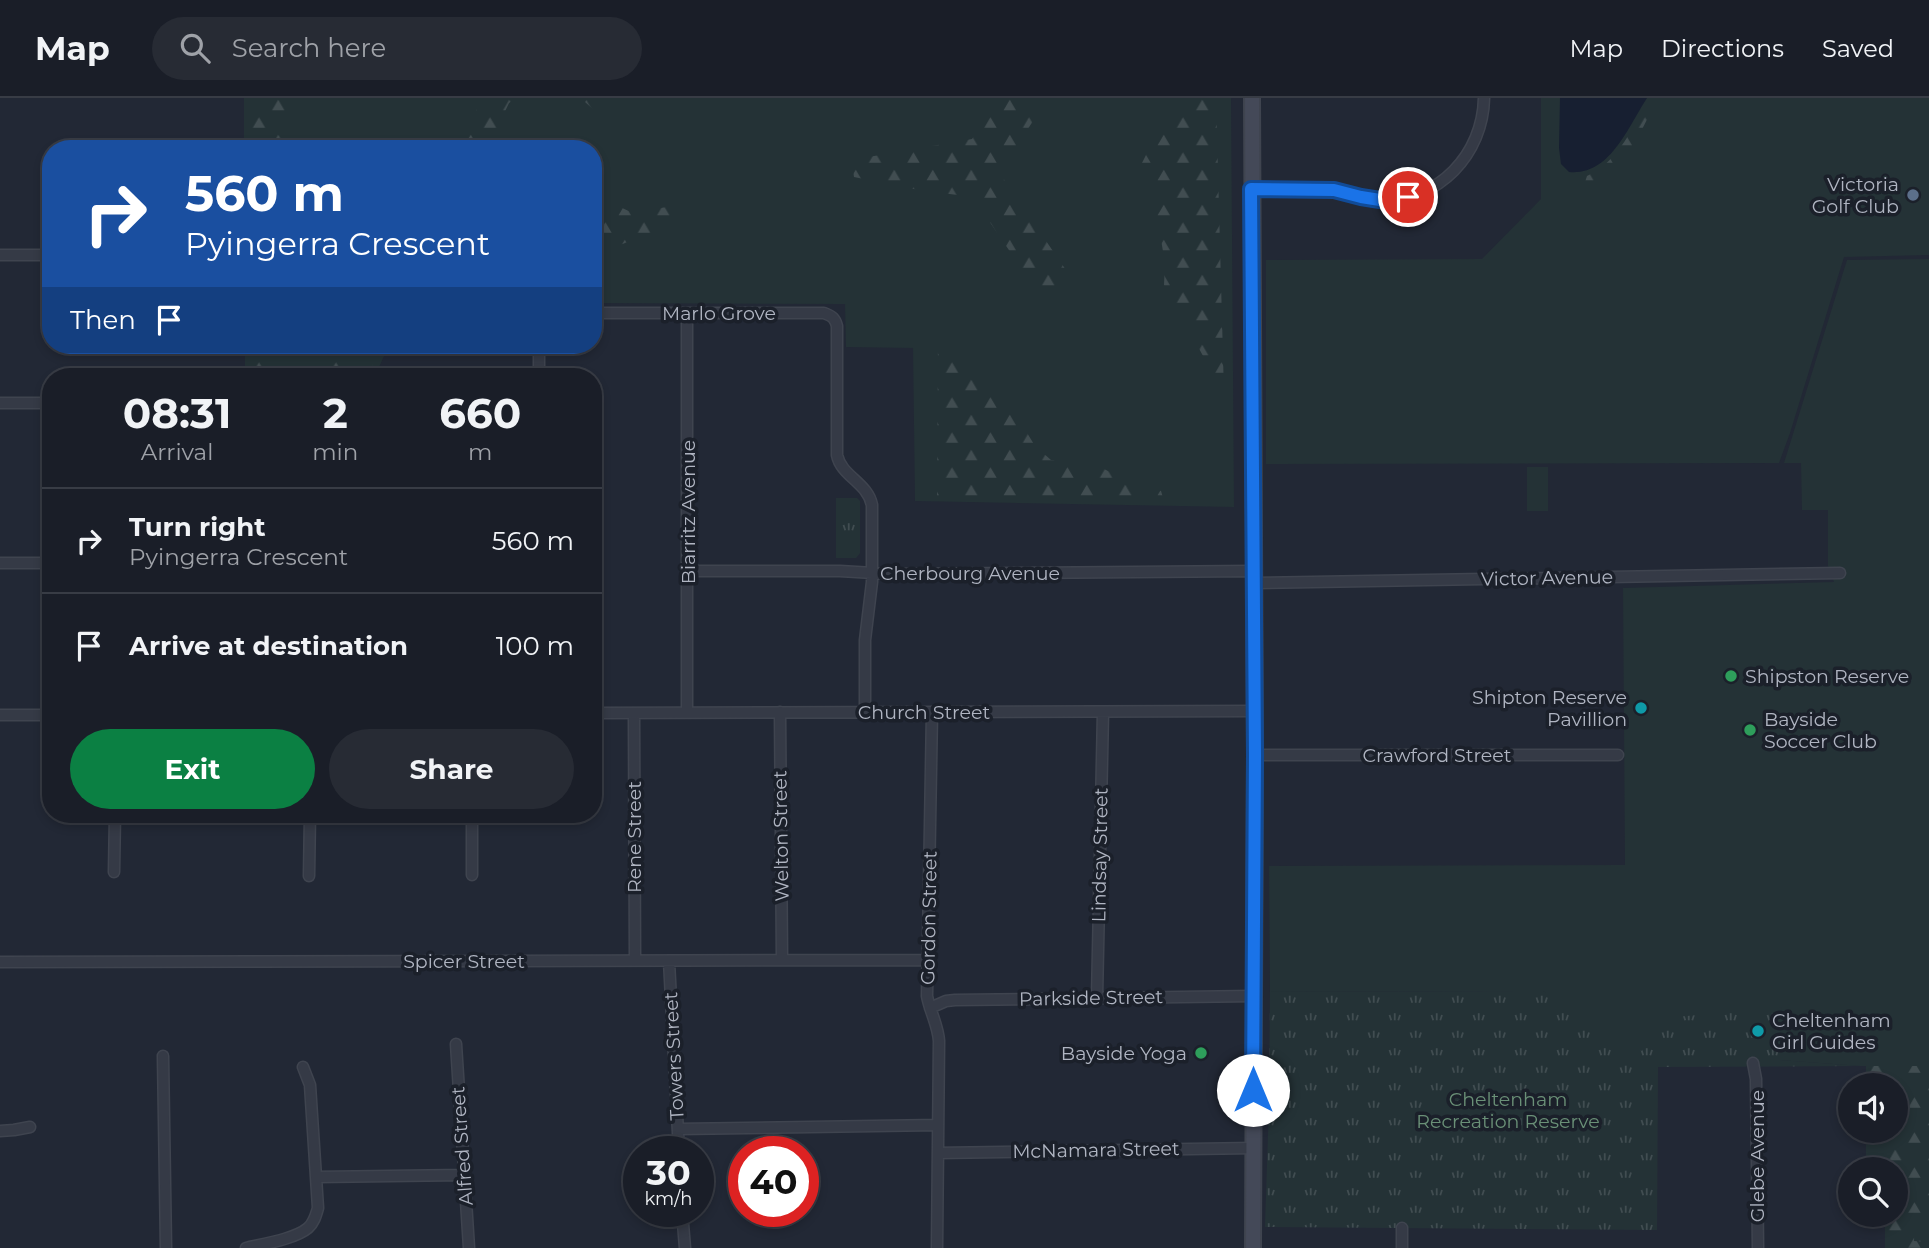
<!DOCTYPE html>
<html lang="en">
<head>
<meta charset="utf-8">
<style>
	:root { --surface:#1a1e28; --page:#272b34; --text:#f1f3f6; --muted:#9fa2a8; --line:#383c45; --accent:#0b8043 }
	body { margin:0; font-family:Montserrat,sans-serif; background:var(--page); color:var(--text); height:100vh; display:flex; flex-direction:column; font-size:26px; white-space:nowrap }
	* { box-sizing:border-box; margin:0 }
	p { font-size:23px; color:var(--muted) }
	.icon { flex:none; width:38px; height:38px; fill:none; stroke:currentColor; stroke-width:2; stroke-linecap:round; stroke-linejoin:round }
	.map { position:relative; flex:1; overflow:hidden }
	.sheet { position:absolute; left:42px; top:270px; width:560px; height:455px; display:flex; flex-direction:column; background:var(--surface); border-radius:28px; box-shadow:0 4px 10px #0003,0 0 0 2px var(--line) }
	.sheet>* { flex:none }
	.hud { position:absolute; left:42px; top:42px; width:560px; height:214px; border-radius:28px; box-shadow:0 4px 10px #0003,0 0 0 2px var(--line); background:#1a4fa0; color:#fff; overflow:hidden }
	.controls { position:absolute; left:1838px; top:975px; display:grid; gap:14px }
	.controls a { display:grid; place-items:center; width:70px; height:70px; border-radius:50%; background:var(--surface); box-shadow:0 4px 10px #0003,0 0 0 2px var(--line); font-size:35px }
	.speed { position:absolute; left:623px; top:1038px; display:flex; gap:14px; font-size:35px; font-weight:700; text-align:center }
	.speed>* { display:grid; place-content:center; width:91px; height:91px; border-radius:50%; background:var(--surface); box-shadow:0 4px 10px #0003,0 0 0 2px var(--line); line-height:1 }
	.speed small { font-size:18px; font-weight:400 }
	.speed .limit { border:10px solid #d22; background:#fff; color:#111 }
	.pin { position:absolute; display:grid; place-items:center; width:60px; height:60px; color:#fff; margin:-30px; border:4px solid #fff; border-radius:50%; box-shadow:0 2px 7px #0007 }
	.me { position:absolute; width:77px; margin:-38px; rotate:0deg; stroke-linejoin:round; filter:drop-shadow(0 0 5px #0008) }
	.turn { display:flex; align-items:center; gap:24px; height:147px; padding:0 28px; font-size:32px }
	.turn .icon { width:91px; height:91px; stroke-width:2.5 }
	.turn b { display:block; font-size:49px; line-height:60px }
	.then { display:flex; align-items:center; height:66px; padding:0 28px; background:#0003; gap:14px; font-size:26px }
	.eta { display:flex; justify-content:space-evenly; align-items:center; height:119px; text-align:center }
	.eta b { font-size:42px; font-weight:700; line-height:49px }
	.action { display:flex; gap:14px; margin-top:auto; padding:14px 28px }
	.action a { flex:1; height:80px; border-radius:42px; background:var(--accent); color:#fff; font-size:28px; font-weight:700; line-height:80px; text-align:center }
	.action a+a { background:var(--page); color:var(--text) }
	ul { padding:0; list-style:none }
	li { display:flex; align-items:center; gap:21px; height:105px; padding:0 28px; border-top:2px solid var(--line) }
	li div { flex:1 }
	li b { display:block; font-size:26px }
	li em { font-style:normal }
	header { display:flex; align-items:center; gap:42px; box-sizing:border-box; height:98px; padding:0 35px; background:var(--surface); border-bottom:2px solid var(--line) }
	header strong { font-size:33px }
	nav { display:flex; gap:38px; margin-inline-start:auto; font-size:24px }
	.search { width:490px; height:63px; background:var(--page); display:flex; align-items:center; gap:18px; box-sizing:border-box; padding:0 24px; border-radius:38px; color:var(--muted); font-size:26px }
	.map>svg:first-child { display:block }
	.grass { fill:#243236 }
	.forest { fill:url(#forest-firs) }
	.park { fill:url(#park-tufts) }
	.water { fill:#171f31 }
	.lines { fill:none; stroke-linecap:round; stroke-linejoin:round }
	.street-casing { stroke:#3f444f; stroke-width:13 }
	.secondary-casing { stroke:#3f444f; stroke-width:18 }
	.street { stroke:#353a46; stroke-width:10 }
	.secondary { stroke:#444958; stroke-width:14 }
	.route-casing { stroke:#114b97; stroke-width:18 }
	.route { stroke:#1a73e8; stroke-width:12 }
	.service-dot { fill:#5c6f8a; stroke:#1b202a; stroke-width:2.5 }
	.leisure-dot { fill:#2e9e5b; stroke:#1b202a; stroke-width:2.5 }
	.culture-dot { fill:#0f9aa8; stroke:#1b202a; stroke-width:2.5 }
	.labels { text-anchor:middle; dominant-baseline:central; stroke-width:7; stroke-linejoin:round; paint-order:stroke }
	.poi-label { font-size:19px; fill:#b0b5c2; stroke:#1b202a; text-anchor:end }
	.street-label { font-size:19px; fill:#b0b5c2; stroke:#1b202a }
	.park-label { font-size:19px; fill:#6a9077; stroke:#1b202a }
</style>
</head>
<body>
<header>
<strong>Map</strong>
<div class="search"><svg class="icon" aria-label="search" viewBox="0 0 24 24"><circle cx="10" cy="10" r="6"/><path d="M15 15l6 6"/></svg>Search here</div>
<nav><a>Map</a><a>Directions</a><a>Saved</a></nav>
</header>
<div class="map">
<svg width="1929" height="1150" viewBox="0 0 1929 1150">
	<defs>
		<pattern id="forest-firs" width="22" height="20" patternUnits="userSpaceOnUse" patternTransform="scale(1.75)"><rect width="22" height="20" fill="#243236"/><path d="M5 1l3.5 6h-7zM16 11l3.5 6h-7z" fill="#414d51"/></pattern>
		<pattern id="park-tufts" width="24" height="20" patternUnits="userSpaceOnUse" patternTransform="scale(1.75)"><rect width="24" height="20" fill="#243236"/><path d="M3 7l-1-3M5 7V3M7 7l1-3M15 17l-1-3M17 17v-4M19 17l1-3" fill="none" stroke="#414d51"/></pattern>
	</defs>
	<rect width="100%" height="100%" fill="#222835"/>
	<path class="grass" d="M 244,0 L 1231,0 L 1234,409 L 915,403 L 913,250 L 846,249 L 845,206 L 593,205 L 593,51 L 244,51 Z
		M 1541,0 L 1929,0 L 1929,157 L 1844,159 L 1790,335 L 1779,365 L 1266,366 L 1266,162 L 1482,161 L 1541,101 Z
		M 1929,161 L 1929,968 L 1860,968 L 1778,962 L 1782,909 L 1642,953 L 1633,969 L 1543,893 L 1270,894 L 1269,768 L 1625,767 L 1623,490 L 1834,484 L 1828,468 L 1828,412 L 1802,412 L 1801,365 L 1784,365 L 1847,162 Z
		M 245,247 L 389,247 L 375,278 L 245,278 Z
		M 1527,369 L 1548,369 L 1548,413 L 1527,413 Z"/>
	<path class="forest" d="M 250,0 L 287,0 L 283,34 L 279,51 L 249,51 Z
		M 482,0 L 516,0 L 509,5 L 487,51 L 459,51 Z
		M 587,0 L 615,0 L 606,8 L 594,12 L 585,4 Z
		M 1000,0 L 1048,0 L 1020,43 L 1003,80 L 1070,178 L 1073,190 L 1065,195 L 1042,192 L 1026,177 L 972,98 L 958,97 L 924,93 L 854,79 L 853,72 L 857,61 L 972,41 Z
		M 1185,0 L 1216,0 L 1224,296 L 1164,187 L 1165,165 L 1157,118 L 1142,65 L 1156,37 Z
		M 1651,0 L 1658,0 L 1634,47 L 1605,82 L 1585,84 L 1587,78 C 1619,64 1633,27 1651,0 Z
		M 593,88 L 607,103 L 633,115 L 689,105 L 694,117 L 593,158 Z
		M 938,238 L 958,253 L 962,273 L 1003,306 L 1021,325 L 1035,348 L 1051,362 L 1096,367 L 1116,377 L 1161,393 L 1164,403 L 937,398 Z
		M 249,247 L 265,247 L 269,269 L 283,276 L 310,277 L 338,263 L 348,247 L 380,247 L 368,278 L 249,278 Z
		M 1866,968 L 1929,968 L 1929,1150 L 1885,1150 L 1885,1117 L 1895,1116 L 1895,1071 L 1866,1068 L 1866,1033 L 1895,1032 L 1895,987 L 1866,987 Z"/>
	<path class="park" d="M 836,400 L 857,400 L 860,403 L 860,455 L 856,460 L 836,460 Z
		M 1543,893 L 1642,953 L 1655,921 L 1782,909 L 1779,962 L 1860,968 L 1658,969 L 1657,1132 L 1265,1129 L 1269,1008 L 1270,894 Z
		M 1915,1119 L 1929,1120 L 1929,1144 L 1914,1143 Z"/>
	<path class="water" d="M 1560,0 L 1647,0 C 1628,29 1610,78 1569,74 L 1561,66 L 1559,50 Z"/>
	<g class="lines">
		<defs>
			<path id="street" d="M 1251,91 C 1278,91 1306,89 1333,92 C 1349,94 1364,101 1380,102 C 1439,104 1483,56 1484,0
				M 0,157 L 51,157
				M 593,215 L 824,215 C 832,218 835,220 837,228 L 837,357 C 841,378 868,385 872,407 L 872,484 L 865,542 L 865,614
				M 539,278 L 539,247
				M 0,305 L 51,305
				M 0,465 L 51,465
				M 688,473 L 840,473 L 890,476 L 1253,473
				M 1253,485 L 1840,475
				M 687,614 L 687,215
				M 780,614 L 782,862
				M 932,614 L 927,898 C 930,914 938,927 939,943 L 937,1150
				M 593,615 L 1255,613
				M 634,615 L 635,862
				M 0,617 L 51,617
				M 1255,657 L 1618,657
				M 472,716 L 472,777
				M 114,774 L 115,716
				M 309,778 L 310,716
				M 669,863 L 679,1054
				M 0,864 L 928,862
				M 1097,900 L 1103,614
				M 930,910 L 946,903 L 955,902 L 1254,898
				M 456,946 L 469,1150
				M 163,958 L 166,1150
				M 1753,965 L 1756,981 L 1758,1150
				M 678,1031 L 938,1027
				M 0,1033 L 14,1032 L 30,1029
				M 938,1055 L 1254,1050
				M 317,1079 L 464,1077
				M 682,1113 L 685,1150
				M 246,1150 C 263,1146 295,1141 308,1130 C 314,1125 316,1117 318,1110 L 310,987 L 303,969
				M 1402,1150 L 1402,1130"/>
			<path id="secondary" d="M 1252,0 L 1255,657 L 1253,1150"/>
		</defs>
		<use href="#street" class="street-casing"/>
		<use href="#secondary" class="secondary-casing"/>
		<use href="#street" class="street"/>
		<use href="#secondary" class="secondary"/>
	</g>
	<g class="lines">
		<defs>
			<path id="route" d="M 1253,992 L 1255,657 L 1251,91 L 1334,92 L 1361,99 L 1380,102 L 1408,99"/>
		</defs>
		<use href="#route" class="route-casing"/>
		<use href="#route" class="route"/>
	</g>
	<circle class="service-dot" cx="1913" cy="97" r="7"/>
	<g class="leisure-dot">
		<circle cx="1731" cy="578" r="7"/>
		<circle cx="1750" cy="632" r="7"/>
		<circle cx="1201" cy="955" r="7"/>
	</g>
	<g class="culture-dot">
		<circle cx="1641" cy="610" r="7"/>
		<circle cx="1758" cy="933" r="7"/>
	</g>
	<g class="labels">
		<g class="poi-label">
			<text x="1899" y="86">Victoria<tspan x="1899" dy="22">Golf Club</tspan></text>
			<text x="1745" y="578" text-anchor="start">Shipston Reserve</text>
			<text x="1627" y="599">Shipton Reserve<tspan x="1627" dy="22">Pavillion</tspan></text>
			<text x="1764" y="621" text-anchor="start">Bayside<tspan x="1764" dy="22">Soccer Club</tspan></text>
			<text x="1772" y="922" text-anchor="start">Cheltenham<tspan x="1772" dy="22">Girl Guides</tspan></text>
			<text x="1187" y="955">Bayside Yoga</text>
		</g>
		<g class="street-label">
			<text x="719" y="215">Marlo Grove</text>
			<text transform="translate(688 414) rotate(-90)">Biarritz Avenue</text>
			<text x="970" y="475">Cherbourg Avenue</text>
			<text transform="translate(1547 480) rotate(-1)">Victor Avenue</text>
			<text x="924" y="614">Church Street</text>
			<text x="1437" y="657">Crawford Street</text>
			<text transform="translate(781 738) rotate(-91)">Welton Street</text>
			<text transform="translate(634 739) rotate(-90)">Rene Street</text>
			<text transform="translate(1100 757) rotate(-89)">Lindsay Street</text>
			<text transform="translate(929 820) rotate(-89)">Gordon Street</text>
			<text x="464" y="863">Spicer Street</text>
			<text transform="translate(1091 900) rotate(-1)">Parkside Street</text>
			<text transform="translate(674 958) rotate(-93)">Towers Street</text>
			<text transform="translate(462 1048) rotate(-94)">Alfred Street</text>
			<text transform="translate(1096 1052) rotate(-1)">McNamara Street</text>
			<text transform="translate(1757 1058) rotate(-90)">Glebe Avenue</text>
		</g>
		<g class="park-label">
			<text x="1508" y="1001">Cheltenham<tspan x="1508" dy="22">Recreation Reserve</tspan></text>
		</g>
	</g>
</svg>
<div class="controls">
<a><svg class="icon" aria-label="sound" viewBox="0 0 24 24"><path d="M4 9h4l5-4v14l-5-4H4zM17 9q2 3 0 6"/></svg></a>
<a><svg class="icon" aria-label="search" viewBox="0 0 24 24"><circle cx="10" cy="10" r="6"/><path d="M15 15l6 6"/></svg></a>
</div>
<div class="speed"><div>30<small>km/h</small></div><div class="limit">40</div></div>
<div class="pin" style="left:1408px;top:99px;background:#d93025"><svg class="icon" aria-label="arrive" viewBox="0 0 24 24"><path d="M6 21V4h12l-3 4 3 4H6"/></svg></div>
<svg class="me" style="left:1253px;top:992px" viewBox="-20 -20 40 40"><circle r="19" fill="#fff"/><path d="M0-13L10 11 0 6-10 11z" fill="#1a73e8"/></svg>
<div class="hud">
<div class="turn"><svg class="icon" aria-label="right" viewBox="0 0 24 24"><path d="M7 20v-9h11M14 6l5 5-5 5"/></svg><div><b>560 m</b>Pyingerra Crescent</div></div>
<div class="then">Then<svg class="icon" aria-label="arrive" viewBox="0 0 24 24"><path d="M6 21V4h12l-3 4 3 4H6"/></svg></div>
</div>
<section class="sheet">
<div class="eta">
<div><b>08:31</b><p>Arrival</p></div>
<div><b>2</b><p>min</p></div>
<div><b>660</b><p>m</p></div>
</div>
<ul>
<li><svg class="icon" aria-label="right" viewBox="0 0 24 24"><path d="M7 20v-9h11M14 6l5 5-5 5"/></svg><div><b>Turn right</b><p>Pyingerra Crescent</p></div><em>560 m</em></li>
<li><svg class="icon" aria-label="arrive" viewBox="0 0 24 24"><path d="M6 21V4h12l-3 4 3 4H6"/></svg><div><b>Arrive at destination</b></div><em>100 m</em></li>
</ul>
<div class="action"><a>Exit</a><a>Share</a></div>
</section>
</div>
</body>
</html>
